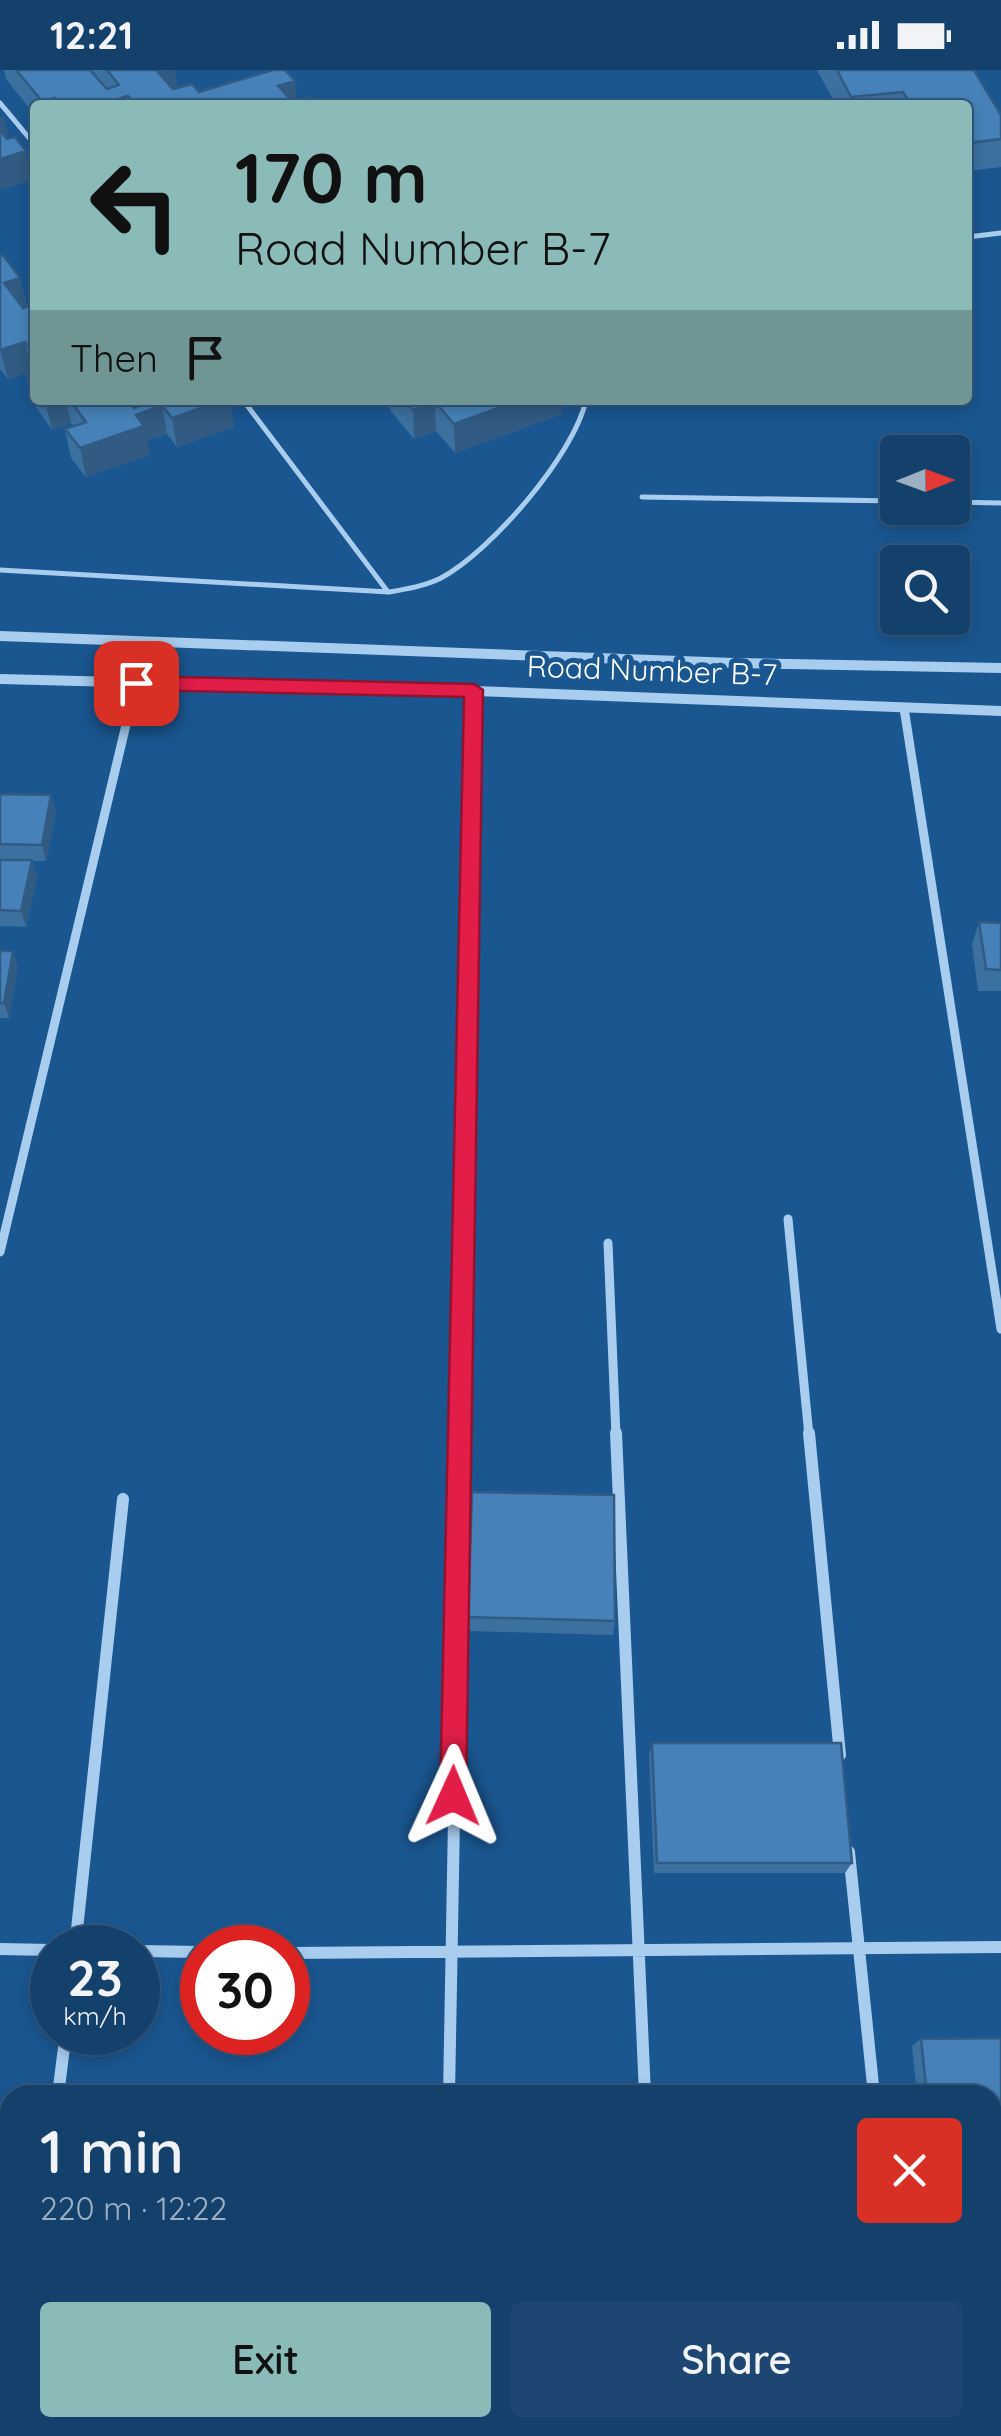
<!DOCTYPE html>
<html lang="en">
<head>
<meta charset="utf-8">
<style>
	:root { --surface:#14406c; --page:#1d4772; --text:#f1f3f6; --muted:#9dafc2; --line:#33597f; --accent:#8bbbb9 }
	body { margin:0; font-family:Quicksand,sans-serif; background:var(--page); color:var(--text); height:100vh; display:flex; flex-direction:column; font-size:38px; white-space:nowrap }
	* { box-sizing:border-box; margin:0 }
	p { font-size:32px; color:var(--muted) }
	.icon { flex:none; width:55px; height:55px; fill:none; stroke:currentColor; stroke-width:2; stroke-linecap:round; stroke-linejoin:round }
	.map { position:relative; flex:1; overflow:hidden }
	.sheet { position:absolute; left:0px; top:2015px; width:1002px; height:352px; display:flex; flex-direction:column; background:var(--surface); border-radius:30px 30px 0 0; box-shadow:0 5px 15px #0003,0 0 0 2px var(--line) }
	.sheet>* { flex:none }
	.banner { position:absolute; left:30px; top:30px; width:942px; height:305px; border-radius:10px; box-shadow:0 5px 15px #0003,0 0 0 2px var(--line); background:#8bbbb9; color:#111; overflow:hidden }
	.needle { width:65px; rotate:89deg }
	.fabs { position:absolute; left:880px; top:365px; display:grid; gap:20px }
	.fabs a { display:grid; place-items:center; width:90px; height:90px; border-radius:10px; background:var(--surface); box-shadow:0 5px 15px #0003,0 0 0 2px var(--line); font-size:50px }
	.speed { position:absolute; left:30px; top:1855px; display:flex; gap:20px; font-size:50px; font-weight:700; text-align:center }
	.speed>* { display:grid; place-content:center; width:130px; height:130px; border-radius:50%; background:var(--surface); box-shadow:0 5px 15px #0003,0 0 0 2px var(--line); line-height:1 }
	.speed small { font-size:25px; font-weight:400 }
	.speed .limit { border:15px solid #d22; background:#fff; color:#111 }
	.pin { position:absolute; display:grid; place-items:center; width:85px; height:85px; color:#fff; margin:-42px; border-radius:20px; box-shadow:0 5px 15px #0006 }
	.me { position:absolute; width:110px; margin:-55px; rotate:1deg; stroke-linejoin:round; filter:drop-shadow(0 0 8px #0008) }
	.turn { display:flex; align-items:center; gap:35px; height:210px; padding:0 40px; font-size:45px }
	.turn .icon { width:130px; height:130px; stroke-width:2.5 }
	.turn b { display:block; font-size:70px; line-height:85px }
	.then { display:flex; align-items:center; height:95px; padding:0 40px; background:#0003; gap:20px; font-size:38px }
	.round { display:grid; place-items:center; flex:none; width:105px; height:105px; border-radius:10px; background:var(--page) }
	.head { display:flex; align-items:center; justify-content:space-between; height:170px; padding:0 40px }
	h1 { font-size:60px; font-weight:600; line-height:75px }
	.primary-button { display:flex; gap:20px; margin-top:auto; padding:20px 40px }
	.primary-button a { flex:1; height:115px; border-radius:10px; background:var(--accent); color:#111; font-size:40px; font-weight:600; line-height:115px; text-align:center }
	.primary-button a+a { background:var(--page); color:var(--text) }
	.status { display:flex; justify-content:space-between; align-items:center; height:70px; padding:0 50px; background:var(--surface); direction:ltr }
	.status svg { height:28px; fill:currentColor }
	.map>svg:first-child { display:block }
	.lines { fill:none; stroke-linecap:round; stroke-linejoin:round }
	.service { stroke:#a8cdef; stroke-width:5 }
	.minor-far1 { stroke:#a8cdef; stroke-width:9 }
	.minor { stroke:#a8cdef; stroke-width:12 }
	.tertiary { fill:#a8cdef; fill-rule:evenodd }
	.wall { fill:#3c709f }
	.shaded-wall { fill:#315b82 }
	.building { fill:#4682b9; stroke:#315b82; stroke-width:2.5 }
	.route { fill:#e11d48; stroke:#92132f; stroke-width:2.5 }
	.labels { text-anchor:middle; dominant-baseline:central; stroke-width:10; stroke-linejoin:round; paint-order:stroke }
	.street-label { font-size:30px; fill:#fff; stroke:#1a5690 }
</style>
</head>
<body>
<div class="status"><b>12:21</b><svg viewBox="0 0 49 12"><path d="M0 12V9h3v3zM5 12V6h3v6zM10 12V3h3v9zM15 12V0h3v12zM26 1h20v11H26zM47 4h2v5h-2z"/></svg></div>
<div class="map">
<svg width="1001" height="2366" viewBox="0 0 1001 2366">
	<rect width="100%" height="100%" fill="#1a5690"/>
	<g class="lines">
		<path class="service" d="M 0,33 L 35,75
			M 968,167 L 1001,163
			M 243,330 L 388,522
			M 642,427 L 898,431
			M 952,432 L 1001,433
			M 0,500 L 389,522 C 407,519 425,516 441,508 C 491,481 574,385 586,330"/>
		<path class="minor-far1" d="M 904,638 L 1001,1259
			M 788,1149 L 809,1366
			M 608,1173 L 616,1366
			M 0,1182 L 136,613
			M 461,1366 L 474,621"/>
		<path class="minor" d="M 616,1363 L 645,2025
			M 809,1363 L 840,1685
			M 849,1782 L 874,2025
			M 75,1878 L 123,1429
			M 0,1879 L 52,1880
			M 138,1881 L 202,1882
			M 288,1883 L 1001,1877
			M 58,2025 L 66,1962
			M 449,2025 L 461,1363
			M 445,2358 L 445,2366
			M 658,2358 L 658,2366
			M 908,2358 L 909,2366
			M 19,2366 L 20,2358"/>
		<path class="tertiary" d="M 0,561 L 735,588 L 1001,593 L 1001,603 L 735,598 L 0,571 Z
			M 0,604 L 474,616 L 1001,636 L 1001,646 L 474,626 L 0,614 Z"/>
	</g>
	<path class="wall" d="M 4,0 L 175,0 L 177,18 L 199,22 L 297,31 L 319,35 L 35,35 L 35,45 L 6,9 Z
		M 817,0 L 974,0 L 1001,45 L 1001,97 L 968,101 L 968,35 L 836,35 Z
		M 0,186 L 20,208 L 27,237 L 35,234 L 35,330 L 230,330 L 234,357 L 177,377 L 167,364 L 147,371 L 150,385 L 86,407 L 71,388 L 65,359 L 74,356 L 71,353 L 52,360 L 33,333 L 26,304 L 32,302 L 31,301 L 8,309 L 0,299 Z
		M 389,330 L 562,330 L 562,344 L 455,383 L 436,361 L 414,369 L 390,340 Z
		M 0,724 L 56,741 L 46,791 L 32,791 L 37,807 L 26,857 L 0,856 Z
		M 979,852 L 1001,853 L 1001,921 L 978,921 L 972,874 Z
		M 0,881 L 18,897 L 9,948 L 0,948 Z
		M 468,1547 L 615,1551 L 613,1565 L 468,1561 Z
		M 652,1673 L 852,1793 L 845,1803 L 654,1803 L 649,1685 Z
		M 1001,1968 L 1001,2127 L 992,2127 L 992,2025 L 917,2025 L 912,1976 L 921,1969 Z"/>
	<path class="shaded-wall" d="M 155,0 L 175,0 L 178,22 L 160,28 Z
		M 295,11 L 297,35 L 279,35 L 278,16 Z
		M 55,28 L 57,35 L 43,35 L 42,31 Z
		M 4,46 L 10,75 L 0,79 L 0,47 Z
		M 26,81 L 32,110 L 0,120 L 0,89 Z
		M 20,208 L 27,237 L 11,242 L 4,213 Z
		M 25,272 L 31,301 L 8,309 L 0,280 Z
		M 66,330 L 71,353 L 52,360 L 45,331 Z
		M 124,330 L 134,330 L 137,344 L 162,335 L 167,364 L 147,371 L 150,385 L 86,407 L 80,378 Z
		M 224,330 L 230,330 L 234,357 L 177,377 L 172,348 Z
		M 520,330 L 562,330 L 562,344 L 455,383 L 454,354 Z
		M 435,332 L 436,361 L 414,369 L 413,340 Z
		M 51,725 L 56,741 L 46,791 L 42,775 Z
		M 32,790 L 37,807 L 26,857 L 21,841 Z
		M 13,881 L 18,897 L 9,948 L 4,933 Z"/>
	<path class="building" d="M 16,0 L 90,0 L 107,19 L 119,15 L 107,0 L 156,0 L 173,19 L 192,14 L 199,22 L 273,0 L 285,0 L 295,11 L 278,16 L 293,32 L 311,27 L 319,35 L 136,35 L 128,26 L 118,29 L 123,35 L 61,35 L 55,28 L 42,31 Z
		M 837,0 L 974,0 L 1001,45 L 1001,69 L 968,73 L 968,35 L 911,35 L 903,22 L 851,27 Z
		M 0,60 L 7,69 L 15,67 L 26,81 L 0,89 Z
		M 3,185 L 20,208 L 4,213 L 23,238 L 35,234 L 35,285 L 25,272 L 0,280 L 0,186 Z
		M 35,301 L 35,317 L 26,304 Z
		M 70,330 L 128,330 L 134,338 L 142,335 L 139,330 L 224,330 L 172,348 L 162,335 L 136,345 L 144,356 L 80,378 L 65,359 L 86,352 Z
		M 404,330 L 520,330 L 454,354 L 435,332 L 413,340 Z
		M 0,724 L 51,725 L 42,775 L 0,774 Z
		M 0,790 L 32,790 L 21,841 L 0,840 Z
		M 979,852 L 1001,853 L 1001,900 L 986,899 Z
		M 0,881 L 13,881 L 4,933 L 0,933 Z
		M 472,1422 L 614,1425 L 615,1551 L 468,1547 Z
		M 652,1673 L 841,1673 L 852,1793 L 657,1793 Z
		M 1001,1968 L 1001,2123 L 992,2123 L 992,2025 L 927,2025 L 921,1969 Z"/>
	<path class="route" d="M 136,606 L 474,614 L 483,620 L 466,1726 L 462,1736 L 453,1740 L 444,1736 L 440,1726 L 464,627 L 136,620 L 126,613 Z"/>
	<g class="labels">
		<g class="street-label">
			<text transform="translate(652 600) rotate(2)">Road Number B-7</text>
		</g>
	</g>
</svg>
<div class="fabs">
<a><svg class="needle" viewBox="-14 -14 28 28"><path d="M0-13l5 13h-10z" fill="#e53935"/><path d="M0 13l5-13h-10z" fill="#9dafc2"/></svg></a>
<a><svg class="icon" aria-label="search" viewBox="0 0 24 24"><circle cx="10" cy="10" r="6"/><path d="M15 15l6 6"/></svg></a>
</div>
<div class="speed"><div>23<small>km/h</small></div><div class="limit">30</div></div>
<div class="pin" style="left:136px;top:613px;background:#d93025"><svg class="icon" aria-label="arrive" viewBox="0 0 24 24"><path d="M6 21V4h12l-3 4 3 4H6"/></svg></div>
<svg class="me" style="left:453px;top:1726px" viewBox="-20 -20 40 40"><path d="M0-17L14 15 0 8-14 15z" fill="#e11d48" stroke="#fff" stroke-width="4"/></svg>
<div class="banner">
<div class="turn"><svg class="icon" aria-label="left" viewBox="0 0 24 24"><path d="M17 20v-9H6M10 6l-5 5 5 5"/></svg><div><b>170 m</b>Road Number B-7</div></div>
<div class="then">Then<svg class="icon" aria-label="arrive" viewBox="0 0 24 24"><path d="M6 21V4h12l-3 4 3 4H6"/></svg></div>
</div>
<section class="sheet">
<div class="head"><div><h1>1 min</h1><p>220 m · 12:22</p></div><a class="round" style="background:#d93025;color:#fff"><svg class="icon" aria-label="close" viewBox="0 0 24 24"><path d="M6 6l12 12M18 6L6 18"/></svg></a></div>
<div class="primary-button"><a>Exit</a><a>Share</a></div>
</section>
</div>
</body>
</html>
